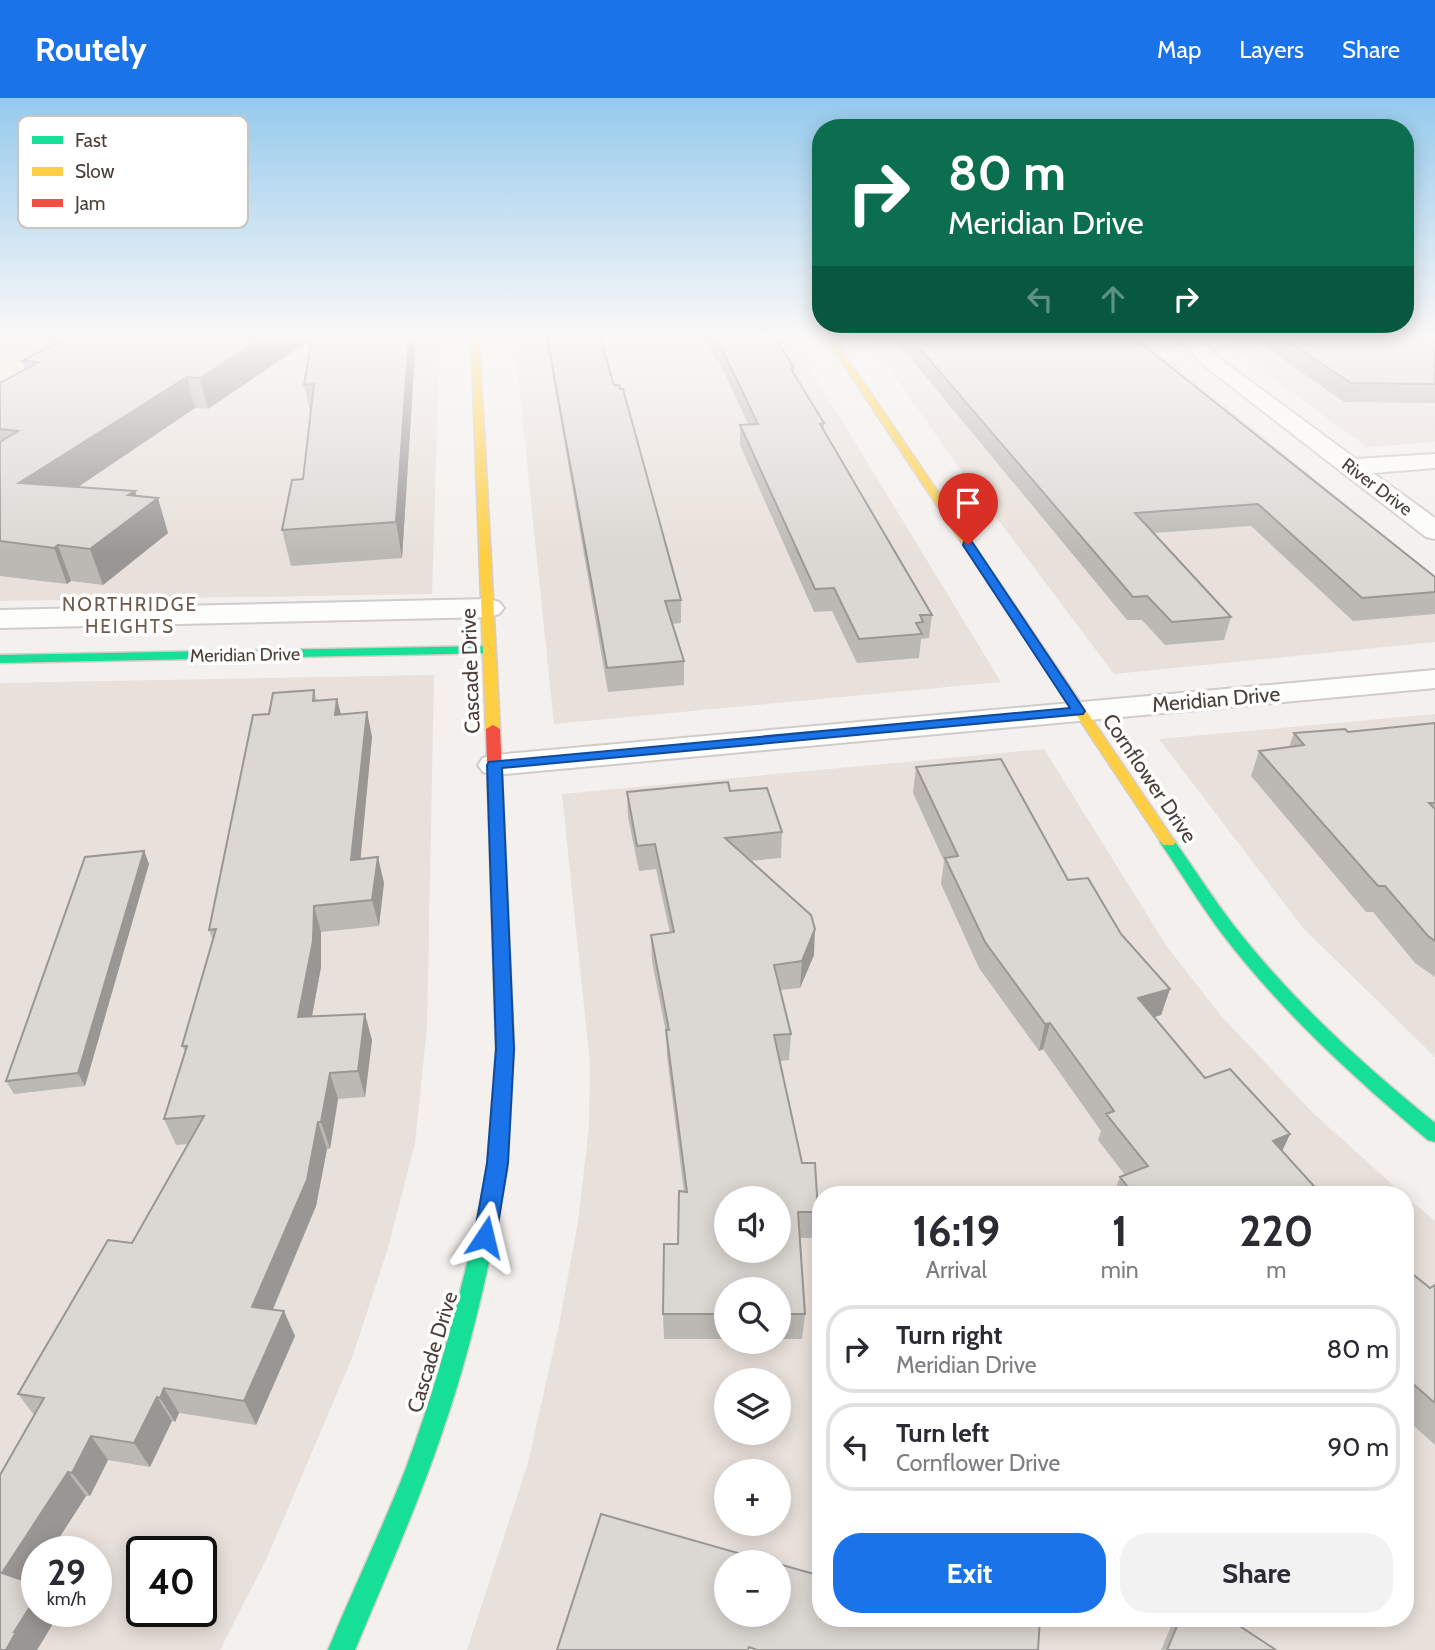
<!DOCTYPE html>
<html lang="en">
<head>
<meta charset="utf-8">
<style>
	:root { --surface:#fff; --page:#f2f2f3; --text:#2b2b33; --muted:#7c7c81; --line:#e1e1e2; --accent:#1a73e8 }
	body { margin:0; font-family:Cabin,sans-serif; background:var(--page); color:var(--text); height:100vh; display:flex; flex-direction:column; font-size:26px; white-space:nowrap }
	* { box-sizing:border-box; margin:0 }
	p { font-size:23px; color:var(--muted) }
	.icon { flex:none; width:38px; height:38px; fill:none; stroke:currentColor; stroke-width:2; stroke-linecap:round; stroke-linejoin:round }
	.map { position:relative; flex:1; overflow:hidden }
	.drawer { position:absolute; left:812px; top:1088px; width:602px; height:441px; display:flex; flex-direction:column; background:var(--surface); border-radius:28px; box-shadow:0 4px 18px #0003 }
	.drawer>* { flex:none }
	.hud { position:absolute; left:812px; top:21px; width:602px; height:214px; border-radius:28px; box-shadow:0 4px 18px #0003; background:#0b6e4f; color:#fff; overflow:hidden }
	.controls { position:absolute; left:714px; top:1088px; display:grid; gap:14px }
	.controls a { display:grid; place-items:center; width:77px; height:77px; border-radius:50%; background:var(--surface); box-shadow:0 4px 18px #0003; font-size:35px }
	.speed { position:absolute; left:21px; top:1438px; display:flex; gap:14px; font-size:35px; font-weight:700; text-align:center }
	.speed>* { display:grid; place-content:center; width:91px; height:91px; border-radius:50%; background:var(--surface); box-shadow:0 4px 18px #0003; line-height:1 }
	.speed small { font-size:18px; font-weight:400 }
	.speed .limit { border:4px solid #111; border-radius:10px; background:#fff; color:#111 }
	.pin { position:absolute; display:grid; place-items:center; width:60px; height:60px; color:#fff; margin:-72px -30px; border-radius:50% 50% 50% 0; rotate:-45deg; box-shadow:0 0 7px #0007 }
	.pin .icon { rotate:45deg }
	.me { position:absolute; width:77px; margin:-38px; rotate:10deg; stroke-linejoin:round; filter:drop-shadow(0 0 5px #0008) }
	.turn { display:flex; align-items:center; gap:24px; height:147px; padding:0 21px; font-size:32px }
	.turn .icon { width:91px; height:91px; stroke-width:2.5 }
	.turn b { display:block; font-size:49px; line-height:60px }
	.lanes { display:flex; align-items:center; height:66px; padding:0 21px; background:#0003; justify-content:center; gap:35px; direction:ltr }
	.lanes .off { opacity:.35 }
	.eta { display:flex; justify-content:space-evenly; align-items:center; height:119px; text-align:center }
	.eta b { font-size:42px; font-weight:700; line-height:49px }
	.primary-button { display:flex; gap:14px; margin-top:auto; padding:14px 21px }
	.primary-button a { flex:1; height:80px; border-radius:28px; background:var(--accent); color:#fff; font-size:28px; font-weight:700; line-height:80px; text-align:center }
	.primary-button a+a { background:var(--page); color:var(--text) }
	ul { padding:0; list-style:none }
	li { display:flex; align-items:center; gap:21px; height:88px; margin:0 14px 10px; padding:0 7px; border:4px solid var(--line); border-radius:28px }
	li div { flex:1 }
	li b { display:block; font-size:26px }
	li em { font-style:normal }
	header { display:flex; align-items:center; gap:42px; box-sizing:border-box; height:98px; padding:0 35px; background:var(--accent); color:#fff }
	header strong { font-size:33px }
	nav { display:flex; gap:38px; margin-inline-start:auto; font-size:24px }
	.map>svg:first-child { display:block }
	.residential { fill:#e8e0da; fill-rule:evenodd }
	.green { fill:#e9efcb }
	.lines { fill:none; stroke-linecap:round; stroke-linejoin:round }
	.street-casing { stroke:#d0ccc9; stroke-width:4 }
	.fast-casing { stroke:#d5cdc4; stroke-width:3 }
	.slow-casing { stroke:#d5cdc4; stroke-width:3 }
	.jam-casing { stroke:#d5cdc4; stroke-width:3 }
	.street { fill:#fdfdfc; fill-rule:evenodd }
	.fast { fill:#16e098; fill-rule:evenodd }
	.slow { fill:#ffcf43; fill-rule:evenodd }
	.jam { fill:#f24e42; fill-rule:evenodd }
	.wall { fill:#bcb9b5 }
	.shaded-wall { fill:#999694 }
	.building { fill:#dbd7d3; stroke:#999694; stroke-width:2; fill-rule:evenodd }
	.route { fill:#1a73e8; stroke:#114b97; stroke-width:2 }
	.labels { text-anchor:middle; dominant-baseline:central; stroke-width:7; stroke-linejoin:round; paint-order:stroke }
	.far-street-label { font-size:18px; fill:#4b3f37; stroke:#fff }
	.far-neighbourhood-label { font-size:19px; letter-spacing:2px; fill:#6f5a4d; stroke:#fff }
	.street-label { font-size:21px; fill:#4b3f37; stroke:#fff }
	.key { fill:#fff; stroke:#c9c5c3; stroke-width:2 }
	.key-label { font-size:19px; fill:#4b3f37 }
</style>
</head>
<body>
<header>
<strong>Routely</strong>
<nav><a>Map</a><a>Layers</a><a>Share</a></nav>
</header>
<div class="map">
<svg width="1435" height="1552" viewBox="0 0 1435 1552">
	<rect width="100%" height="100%" fill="#f3f0ed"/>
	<path class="residential" d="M 0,239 L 440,239 L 432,496 L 0,503 Z
		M 514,239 L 791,239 L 1001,584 L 554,626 Z
		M 867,239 L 1147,239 L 1160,255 L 1435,479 L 1435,544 L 1114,576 L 957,367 Z
		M 1222,239 L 1435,239 L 1435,344 L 1367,349 L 1234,252 Z
		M 434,577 L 427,929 L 415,1045 L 388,1150 L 352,1260 L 266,1462 L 220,1552 L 0,1552 L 0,585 ZM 37,1454 L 96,1454 L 96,1514 L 37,1514 ZM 142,1454 L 201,1454 L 201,1514 L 142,1514 Z
		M 1435,616 L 1435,959 L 1303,830 L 1159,641 Z
		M 1044,651 L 1168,850 L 1222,919 L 1313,1015 L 1404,1097 L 821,1097 L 821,1521 L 1405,1521 L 1405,1098 L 1435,1123 L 1435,1552 L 467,1552 L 528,1365 L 559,1227 L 578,1124 L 589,1029 L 590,966 L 562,696 ZM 726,1101 L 779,1101 L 779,1153 L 726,1153 ZM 726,1192 L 779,1192 L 779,1244 L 726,1244 ZM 726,1283 L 779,1283 L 779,1335 L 726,1335 ZM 726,1374 L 779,1374 L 779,1426 L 726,1426 ZM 726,1465 L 779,1465 L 779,1517 L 726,1517 Z"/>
	<path class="green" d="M 24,253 L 67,263 L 0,291 L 0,258 Z"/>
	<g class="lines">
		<defs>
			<path id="street" d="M 1178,239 L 1199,239 L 1220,261 L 1356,361 L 1435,356 L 1435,370 L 1373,375 L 1435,420 L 1435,441 L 1426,439 L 1206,269 Z
				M 489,501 L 499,504 L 504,510 L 499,516 L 489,519 L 0,530 L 0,512 Z
				M 1435,572 L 1435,590 L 495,677 L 483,674 L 478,667 L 483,660 L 495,657 Z"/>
			<path id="fast" d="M 491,548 L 495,549 L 495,555 L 0,565 L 0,557 Z
				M 1168,739 L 1173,741 C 1194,770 1213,801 1235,829 C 1293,903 1362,966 1435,1025 L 1435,1044 L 1428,1042 C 1354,980 1282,914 1223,837 C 1201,808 1181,775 1160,744 Z
				M 497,1064 L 504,1066 L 507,1072 C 491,1161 472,1249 442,1335 C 417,1409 385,1480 355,1552 L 328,1552 C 353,1491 382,1432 406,1370 C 442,1274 467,1174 487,1072 L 490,1066 Z"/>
			<path id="slow" d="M 471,239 L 479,239 L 500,631 L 493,635 L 486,631 Z
				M 825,239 L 833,239 L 1173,741 L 1176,744 L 1173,747 L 1163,747 Z"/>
			<path id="jam" d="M 493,627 L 500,631 L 514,951 L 507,1072 L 504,1078 L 497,1080 L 490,1078 L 487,1072 L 496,951 L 486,631 Z"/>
		</defs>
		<use href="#street" class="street-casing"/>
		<use href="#fast" class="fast-casing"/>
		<use href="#slow" class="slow-casing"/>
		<use href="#jam" class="jam-casing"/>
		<use href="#street" class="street"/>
		<use href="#fast" class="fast"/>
		<use href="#slow" class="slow"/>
		<use href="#jam" class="jam"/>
	</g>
	<path class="wall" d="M 36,239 L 416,239 L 402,460 L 291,468 L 282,432 L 303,381 L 311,318 L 304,287 L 312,241 L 208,311 L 195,310 L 78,389 L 135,393 L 137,398 L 168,435 L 103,487 L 71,483 L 67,486 L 0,478 L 0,285 L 25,272 L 22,263 L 56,245 Z
		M 546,239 L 600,239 L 614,287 L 681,502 L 681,525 L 672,526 L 684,563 L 684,587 L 608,594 Z
		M 704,239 L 774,239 L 794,270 L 794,276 L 824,325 L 824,332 L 932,517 L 929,540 L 921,541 L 919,560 L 857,565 L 832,513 L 814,514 L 740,347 L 740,327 L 748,326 L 719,263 L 716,263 Z
		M 893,239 L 1133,239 L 1435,479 L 1435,516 L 1353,523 L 1251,428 L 1154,435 L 1231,519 L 1224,542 L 1165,547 L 1142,522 L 1127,522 Z
		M 1251,239 L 1435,239 L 1435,305 L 1344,304 Z
		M 314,592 L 317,603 L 337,601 L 341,617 L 367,614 L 372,639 L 360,761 L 384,785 L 379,828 L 321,834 L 321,869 L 312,918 L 372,942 L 365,999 L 338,1001 L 330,1051 L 327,1051 L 316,1108 L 273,1212 L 295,1238 L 256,1327 L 179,1315 L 175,1324 L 172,1323 L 150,1369 L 108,1362 L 90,1398 L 86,1398 L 50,1454 L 37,1454 L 37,1475 L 31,1485 L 60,1514 L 37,1552 L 0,1552 L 34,1317 L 18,1296 L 132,1145 L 188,1046 L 176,1047 L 164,1021 L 185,953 L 182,948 L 213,842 L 209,832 L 269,616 Z
		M 1435,625 L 1435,879 L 1415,865 L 1373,814 L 1366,814 L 1251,678 L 1259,653 L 1289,649 L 1294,635 L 1348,634 Z
		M 916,669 L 1068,782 L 1121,836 L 1170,891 L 1161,917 L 1155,919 L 1205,980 L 1290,1036 L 1282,1053 L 1322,1097 L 1113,1097 L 1120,1079 L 1125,1077 L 1098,1042 L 1101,1033 L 1043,951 L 1039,953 L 979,870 L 941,786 L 944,763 L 913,695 Z
		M 730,693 L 782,734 L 781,760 L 750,763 L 814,857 L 800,890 L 780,892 L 791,936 L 789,962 L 780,963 L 802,1065 L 818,1114 L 816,1140 L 800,1140 L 805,1216 L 802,1241 L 779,1241 L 779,1192 L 726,1192 L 726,1241 L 664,1241 L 663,1216 L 678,1146 L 684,1094 L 667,958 L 666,935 L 652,863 L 651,837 L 670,835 L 656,771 L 639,773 L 628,719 L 627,694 Z
		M 144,753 L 149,766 L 85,988 L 14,996 L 6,983 Z
		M 1405,1170 L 1430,1190 L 1435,1187 L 1435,1347 L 1405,1320 Z
		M 1174,1521 L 1229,1521 L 1276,1552 L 1161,1552 Z"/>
	<path class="shaded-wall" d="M 264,239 L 314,239 L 208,311 L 200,280 Z
		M 409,239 L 416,239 L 402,460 L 396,424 Z
		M 187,279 L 195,310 L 32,420 L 19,385 Z
		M 135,393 L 141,412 L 158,400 L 168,435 L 103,487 L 90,451 L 128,397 Z
		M 58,447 L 71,483 L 67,486 L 54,450 Z
		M 337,601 L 343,625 L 335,617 Z
		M 367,614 L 372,639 L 358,788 L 351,762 Z
		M 144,753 L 149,766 L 85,988 L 78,975 Z
		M 378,759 L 384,785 L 379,828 L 372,802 Z
		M 314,808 L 321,834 L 321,869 L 307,945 L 298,919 Z
		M 815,831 L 814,857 L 800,890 L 802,863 Z
		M 1170,891 L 1161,917 L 1130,926 L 1138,900 Z
		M 365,916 L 372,942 L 365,999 L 358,973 Z
		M 1050,925 L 1043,951 L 1039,953 L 1045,926 Z
		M 330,975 L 338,1001 L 330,1051 L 321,1024 Z
		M 318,1024 L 327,1051 L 316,1108 L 263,1234 L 252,1209 Z
		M 1290,1036 L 1278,1062 L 1273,1043 Z
		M 284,1213 L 295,1238 L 256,1327 L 244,1303 Z
		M 164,1290 L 179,1315 L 175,1324 L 160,1300 Z
		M 157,1299 L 172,1323 L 150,1369 L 134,1345 Z
		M 91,1338 L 108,1362 L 90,1398 L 72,1375 Z
		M 68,1374 L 86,1398 L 50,1454 L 37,1454 L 37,1475 L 23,1497 L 2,1475 Z
		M 37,1498 L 37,1514 L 60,1514 L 37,1552 L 6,1552 L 14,1534 Z"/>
	<path class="building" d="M 68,239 L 264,239 L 200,280 L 187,279 L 19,385 L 135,393 L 128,397 L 158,400 L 90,451 L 58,447 L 54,450 L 0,443 L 0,344 L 18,333 L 0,331 L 0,285 L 39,264 L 22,263 Z
		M 312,239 L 409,239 L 396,424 L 282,432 L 292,382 L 303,381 L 314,286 L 304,287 Z
		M 547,239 L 600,239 L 614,287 L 619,287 L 620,291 L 623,291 L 681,502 L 665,503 L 684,563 L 607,570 Z
		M 713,239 L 774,239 L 794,270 L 791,271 L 824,325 L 820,326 L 932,517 L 920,517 L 923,524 L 916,525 L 922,536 L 859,541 L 834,490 L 815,491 L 740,327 L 758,326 L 719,245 L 716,245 Z
		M 910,239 L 1133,239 L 1435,479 L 1435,494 L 1362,500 L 1258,406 L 1135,415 L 1231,519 L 1172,524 L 1147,498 L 1133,499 Z
		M 1282,239 L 1435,239 L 1435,286 L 1351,285 Z
		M 314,592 L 313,603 L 337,601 L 335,617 L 367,614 L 351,762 L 378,759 L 372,802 L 314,808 L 313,843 L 298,919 L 365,916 L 358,973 L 330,975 L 321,1024 L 318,1024 L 307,1082 L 252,1209 L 284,1213 L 244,1303 L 164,1290 L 160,1300 L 157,1299 L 134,1345 L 91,1338 L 72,1375 L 68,1374 L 2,1475 L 37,1487 L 37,1498 L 14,1534 L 16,1534 L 6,1552 L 7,1552 L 0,1552 L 0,1377 L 44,1300 L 18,1296 L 108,1142 L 132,1145 L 204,1018 L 164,1021 L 187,948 L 182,948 L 216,831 L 209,832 L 253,617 L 269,616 L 273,595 Z
		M 1435,625 L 1435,705 L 1429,705 L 1435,711 L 1435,843 L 1428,838 L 1385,788 L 1378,788 L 1259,653 L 1304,647 L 1294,635 L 1345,631 L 1348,634 Z
		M 1001,661 L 1068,782 L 1088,780 L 1121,836 L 1170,891 L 1138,900 L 1205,980 L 1230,971 L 1290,1036 L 1273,1043 L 1322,1097 L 1134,1097 L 1120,1079 L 1148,1068 L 1106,1016 L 1114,1013 L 1050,925 L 1045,926 L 985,844 L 945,760 L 958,758 L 916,669 Z
		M 728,684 L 730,693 L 767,690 L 782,734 L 725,740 L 811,817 L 815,831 L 802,863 L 774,867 L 791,936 L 774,937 L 802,1065 L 815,1065 L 818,1114 L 798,1114 L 805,1216 L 779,1216 L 779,1192 L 726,1192 L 726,1216 L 663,1216 L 664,1146 L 678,1146 L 679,1093 L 687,1094 L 666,932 L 669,932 L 651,837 L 674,834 L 655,746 L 637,748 L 627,694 ZM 726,1101 L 779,1101 L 779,1153 L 726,1153 Z
		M 144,753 L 78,975 L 6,983 L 85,759 Z
		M 1405,1170 L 1430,1190 L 1435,1187 L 1435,1305 L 1405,1279 Z
		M 601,1416 L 773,1465 L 726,1465 L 726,1517 L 779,1517 L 779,1466 L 821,1478 L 821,1521 L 1040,1521 L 1038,1552 L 757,1552 L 749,1549 L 748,1552 L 557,1552 Z
		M 1180,1521 L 1229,1521 L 1276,1552 L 1167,1552 Z"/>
	<linearGradient id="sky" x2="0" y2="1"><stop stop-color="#95caed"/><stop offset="0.52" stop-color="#faf8f7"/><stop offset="1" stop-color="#faf8f7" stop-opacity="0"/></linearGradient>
	<rect width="1435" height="456" fill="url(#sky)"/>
	<path class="route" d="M 964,444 L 972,444 L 1085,613 L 1083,616 L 502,670 L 514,951 L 508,1065 L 496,1139 L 493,1146 L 485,1149 L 478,1146 L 474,1139 L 487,1065 L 496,951 L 487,667 L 489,664 L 1070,610 L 963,447 Z"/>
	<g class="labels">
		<g class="far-street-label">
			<text transform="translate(1377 389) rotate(37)">River Drive</text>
			<text transform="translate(245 557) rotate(-1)">Meridian Drive</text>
		</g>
		<g class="far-neighbourhood-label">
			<text x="130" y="506">NORTHRIDGE<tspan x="130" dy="22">HEIGHTS</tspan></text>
		</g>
		<g class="street-label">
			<text transform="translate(470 573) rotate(-92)">Cascade Drive</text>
			<text transform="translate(1216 601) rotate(-5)">Meridian Drive</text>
			<text transform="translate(1150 680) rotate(56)">Cornflower Drive</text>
			<text transform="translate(432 1254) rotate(-73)">Cascade Drive</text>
		</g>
	</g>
	<rect x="18" y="18" width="230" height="112" rx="10" class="key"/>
	<rect x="32" y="38" width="31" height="8" fill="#16e098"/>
	<rect x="32" y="69" width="31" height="9" fill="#ffcf43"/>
	<rect x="32" y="101" width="31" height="8" fill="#f24e42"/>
	<g class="key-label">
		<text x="75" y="49">Fast</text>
		<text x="75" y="80">Slow</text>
		<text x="75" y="112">Jam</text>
	</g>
</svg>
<div class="controls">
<a><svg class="icon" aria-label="sound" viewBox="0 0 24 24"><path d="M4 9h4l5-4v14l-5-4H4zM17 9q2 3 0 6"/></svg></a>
<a><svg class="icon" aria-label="search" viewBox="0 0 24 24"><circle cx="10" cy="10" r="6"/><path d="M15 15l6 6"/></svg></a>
<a><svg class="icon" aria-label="layers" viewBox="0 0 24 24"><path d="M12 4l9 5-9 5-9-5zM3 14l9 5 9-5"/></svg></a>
<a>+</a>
<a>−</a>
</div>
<div class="speed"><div>29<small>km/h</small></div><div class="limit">40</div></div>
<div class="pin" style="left:968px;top:447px;background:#d93025"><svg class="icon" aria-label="arrive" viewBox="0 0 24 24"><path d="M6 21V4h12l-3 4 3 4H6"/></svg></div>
<svg class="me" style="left:485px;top:1139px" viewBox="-20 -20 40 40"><path d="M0-17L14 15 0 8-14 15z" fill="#1a73e8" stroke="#fff" stroke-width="4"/></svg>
<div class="hud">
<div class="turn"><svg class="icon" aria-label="right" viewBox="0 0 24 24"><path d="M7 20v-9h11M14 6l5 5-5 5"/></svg><div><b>80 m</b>Meridian Drive</div></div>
<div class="lanes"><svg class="icon off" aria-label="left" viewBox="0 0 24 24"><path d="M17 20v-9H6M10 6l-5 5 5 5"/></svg><svg class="icon off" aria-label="ahead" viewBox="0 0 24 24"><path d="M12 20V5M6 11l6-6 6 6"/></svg><svg class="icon" aria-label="right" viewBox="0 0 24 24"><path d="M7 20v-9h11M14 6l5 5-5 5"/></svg></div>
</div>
<section class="drawer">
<div class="eta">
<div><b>16:19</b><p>Arrival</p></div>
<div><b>1</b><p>min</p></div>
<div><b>220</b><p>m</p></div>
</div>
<ul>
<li><svg class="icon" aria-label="right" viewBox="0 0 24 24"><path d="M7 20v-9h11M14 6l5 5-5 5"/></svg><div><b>Turn right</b><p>Meridian Drive</p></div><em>80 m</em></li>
<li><svg class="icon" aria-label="left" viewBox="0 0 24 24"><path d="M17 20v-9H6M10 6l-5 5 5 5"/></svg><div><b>Turn left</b><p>Cornflower Drive</p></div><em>90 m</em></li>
</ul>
<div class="primary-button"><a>Exit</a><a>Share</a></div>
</section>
</div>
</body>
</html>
